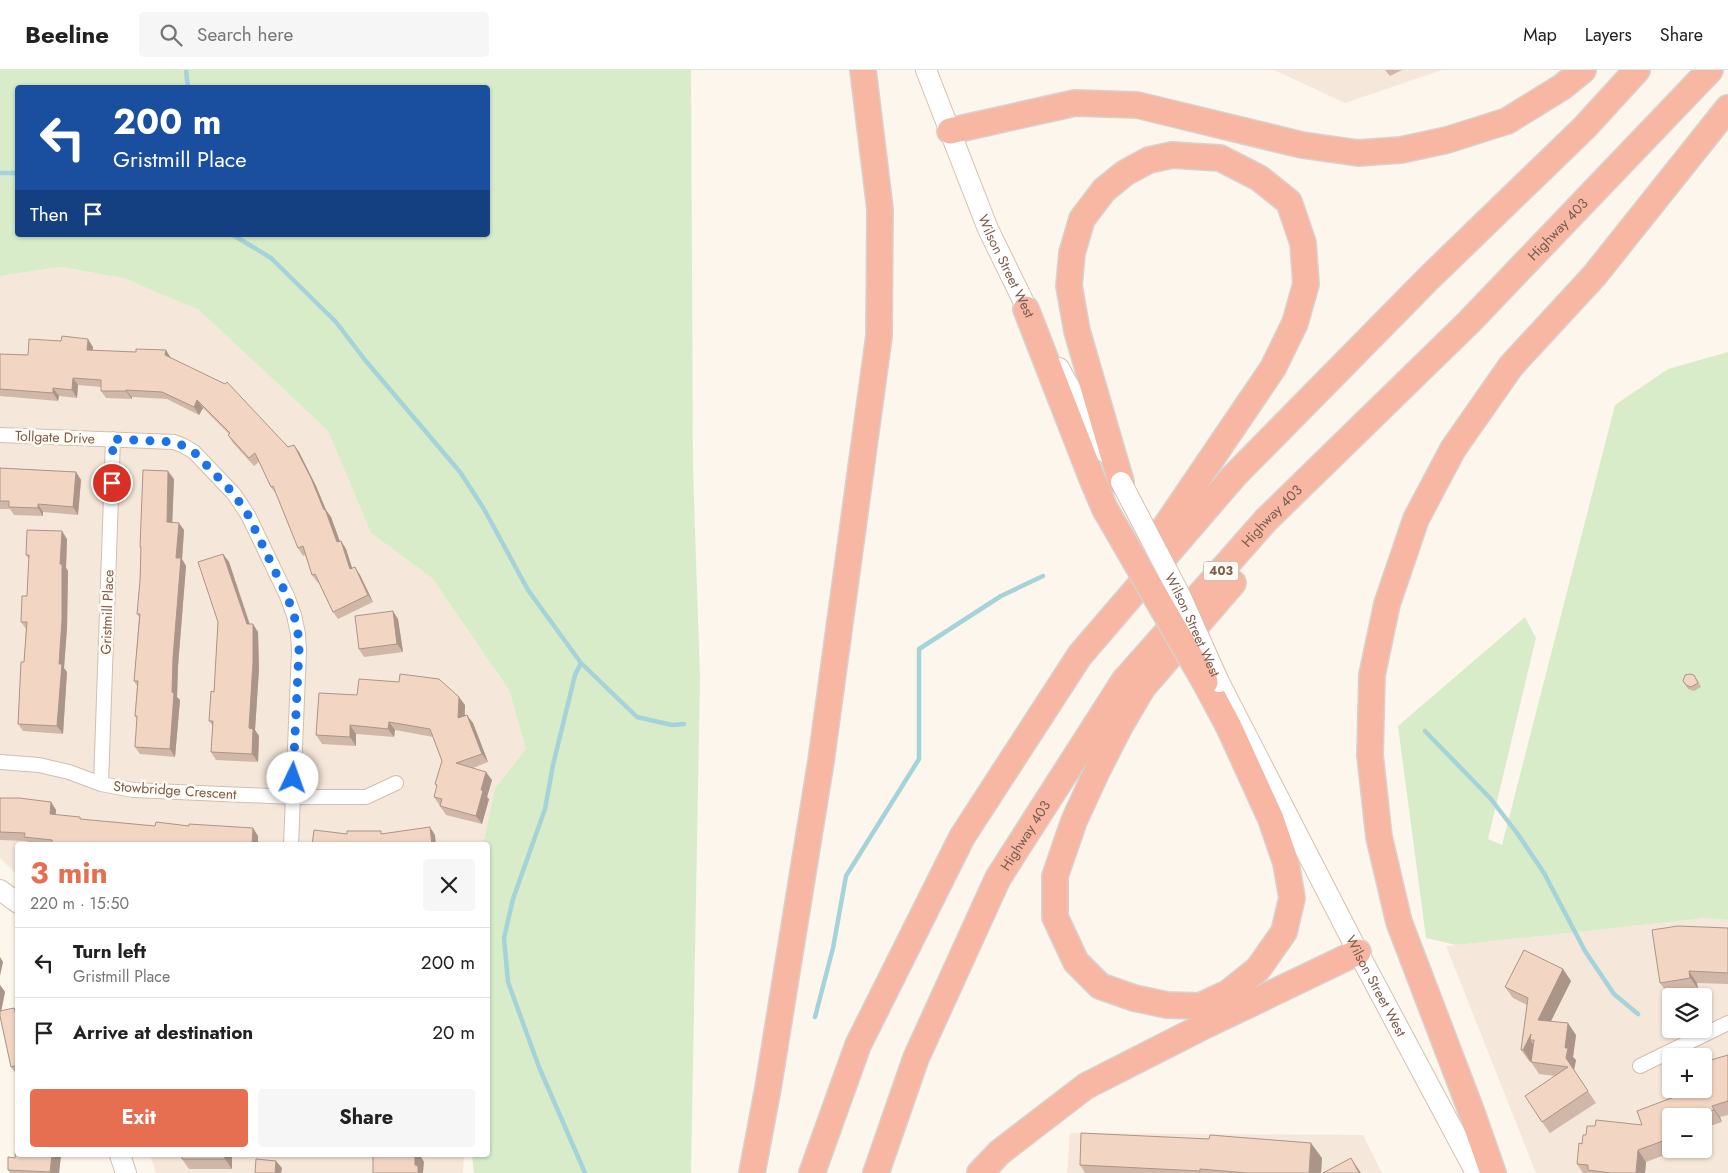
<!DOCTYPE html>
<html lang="en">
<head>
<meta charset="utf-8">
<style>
	:root { --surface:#fff; --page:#f6f6f6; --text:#222; --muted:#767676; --line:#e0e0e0; --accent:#e76f51 }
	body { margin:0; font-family:Jost,sans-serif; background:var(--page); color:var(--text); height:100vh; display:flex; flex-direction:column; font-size:19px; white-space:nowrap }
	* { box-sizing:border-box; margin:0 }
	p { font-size:16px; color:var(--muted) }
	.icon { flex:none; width:28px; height:28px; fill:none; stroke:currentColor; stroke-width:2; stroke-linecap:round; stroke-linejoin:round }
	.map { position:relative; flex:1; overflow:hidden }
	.side { position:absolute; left:15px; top:772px; width:475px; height:315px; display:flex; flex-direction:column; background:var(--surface); border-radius:5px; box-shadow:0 1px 4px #0004 }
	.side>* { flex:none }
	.hud { position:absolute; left:15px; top:15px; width:475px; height:152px; border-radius:5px; box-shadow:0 1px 4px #0004; background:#1a4fa0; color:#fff; overflow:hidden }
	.tools { position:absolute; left:1662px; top:918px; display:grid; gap:10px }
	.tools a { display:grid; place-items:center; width:50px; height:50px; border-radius:5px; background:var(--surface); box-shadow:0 1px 4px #0004; font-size:25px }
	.pin { position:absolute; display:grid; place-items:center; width:42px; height:42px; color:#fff; margin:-21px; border:2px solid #fff; border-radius:50%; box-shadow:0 1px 5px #0007 }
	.me { position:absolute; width:55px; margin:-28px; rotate:3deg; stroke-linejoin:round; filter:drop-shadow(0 0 4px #0008) }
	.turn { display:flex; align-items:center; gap:18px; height:105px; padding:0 15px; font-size:22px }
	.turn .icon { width:65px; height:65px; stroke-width:2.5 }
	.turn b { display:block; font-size:35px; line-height:42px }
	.then { display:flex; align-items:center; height:48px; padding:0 15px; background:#0003; gap:10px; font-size:19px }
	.round { display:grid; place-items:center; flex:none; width:52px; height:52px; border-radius:5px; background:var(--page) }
	.head { display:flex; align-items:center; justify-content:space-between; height:85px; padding:0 15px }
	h1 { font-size:30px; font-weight:700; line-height:38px; color:var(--accent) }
	.cta { display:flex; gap:10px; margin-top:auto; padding:10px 15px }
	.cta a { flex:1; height:58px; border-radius:5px; background:var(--accent); color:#fff; font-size:20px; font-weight:700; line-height:58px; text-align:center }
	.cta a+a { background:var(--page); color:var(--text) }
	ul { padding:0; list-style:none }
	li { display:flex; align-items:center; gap:15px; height:70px; padding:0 15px; border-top:1px solid var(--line) }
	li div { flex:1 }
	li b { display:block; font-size:19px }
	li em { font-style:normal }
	header { display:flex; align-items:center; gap:30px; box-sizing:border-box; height:70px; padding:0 25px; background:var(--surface); border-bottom:1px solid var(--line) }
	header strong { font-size:24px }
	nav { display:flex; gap:28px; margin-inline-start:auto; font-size:18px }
	.search { width:350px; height:45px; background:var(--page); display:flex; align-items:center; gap:12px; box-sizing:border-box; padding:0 18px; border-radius:5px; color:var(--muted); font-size:19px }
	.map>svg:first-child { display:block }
	.residential { fill:#f5e8da; fill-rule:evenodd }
	.green { fill:#d8ecc9; fill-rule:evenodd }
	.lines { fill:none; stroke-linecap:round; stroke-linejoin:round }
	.stream { stroke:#a5d3da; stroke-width:4.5 }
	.street-casing { stroke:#d1beb0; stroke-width:16 }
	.secondary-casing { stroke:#d6c0b0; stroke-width:22 }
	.highway-casing { stroke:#dad1cd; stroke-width:28 }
	.street { stroke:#fff; stroke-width:14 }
	.secondary { stroke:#fff; stroke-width:20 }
	.highway { stroke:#f7b7a3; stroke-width:25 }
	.secondary-bridge-casing { stroke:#d6c0b0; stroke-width:22; stroke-linecap:butt }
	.highway-bridge-casing { stroke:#dad1cd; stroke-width:28; stroke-linecap:butt }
	.secondary-bridge { stroke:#fff; stroke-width:20 }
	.highway-bridge { stroke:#f7b7a3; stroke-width:25 }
	.wall { fill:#d1b7a8 }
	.shaded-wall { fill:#aa9588 }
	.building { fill:#f3d5c3; stroke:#aa9588 }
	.route { stroke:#1a73e8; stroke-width:9; stroke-dasharray:0 16.2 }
	.labels { text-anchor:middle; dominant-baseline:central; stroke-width:5; stroke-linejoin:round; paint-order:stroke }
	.shield { fill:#fffaf3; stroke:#a28b7f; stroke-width:1 }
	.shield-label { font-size:12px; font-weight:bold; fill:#7a5c4d }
	.street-label { font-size:14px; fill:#7a5c4d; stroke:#fffaf3 }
</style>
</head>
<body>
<header>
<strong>Beeline</strong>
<div class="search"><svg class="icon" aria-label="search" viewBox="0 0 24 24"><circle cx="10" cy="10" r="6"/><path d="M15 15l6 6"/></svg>Search here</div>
<nav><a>Map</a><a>Layers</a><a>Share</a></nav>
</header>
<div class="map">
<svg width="1728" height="1103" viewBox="0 0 1728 1103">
	<rect width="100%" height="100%" fill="#fdf6ec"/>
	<path class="residential" d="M 1274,0 L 1442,0 L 1345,33 Z
		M 61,197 L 123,208 L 199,240 L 328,361 L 371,463 L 432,508 L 509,620 L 526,679 L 495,718 L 483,775 L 18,775 L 17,805 L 0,788 L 0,206 Z
		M 1706,848 L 1728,850 L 1728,1103 L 1536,1103 L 1446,876 ZM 1671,926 L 1704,926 L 1704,959 L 1671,959 ZM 1671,986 L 1704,986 L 1704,1019 L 1671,1019 ZM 1671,1046 L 1704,1046 L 1704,1079 L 1671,1079 Z
		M 1070,1063 L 1363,1065 L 1382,1103 L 1067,1103 Z
		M 150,1085 L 464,1085 L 463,1103 L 156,1103 Z"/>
	<path class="green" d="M 0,0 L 691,0 L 693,399 L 700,608 L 691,1103 L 474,1103 L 472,1085 L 488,1085 L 488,775 L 483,775 L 495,718 L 526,679 L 509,620 L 432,508 L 371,463 L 328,361 L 199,240 L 123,208 L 61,197 L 0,206 ZM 18,18 L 488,18 L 488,165 L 18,165 Z
		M 1728,282 L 1728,850 L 1706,848 L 1456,875 L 1426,868 L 1398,656 L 1525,547 L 1536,568 L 1488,769 L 1502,775 L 1615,335 L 1668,299 Z"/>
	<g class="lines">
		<path class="stream" d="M 186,0 L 188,18
			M 0,103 L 18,103
			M 233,165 L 271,188 L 336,252 L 365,290 L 460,402 L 484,439 L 528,520 L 581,593 L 637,647 L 672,655 L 684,654
			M 581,593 L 575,605 L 553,695 L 545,739 L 513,829 L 504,868 L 508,912 L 539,997 L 585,1103
			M 1425,661 L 1490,728 L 1517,763 L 1544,803 L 1585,881 L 1614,924 L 1638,944
			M 815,947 L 833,878 L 846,806 L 919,689 L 919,579 L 1001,526 L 1043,506"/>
		<defs>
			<path id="street" d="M 0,365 L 174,372 L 184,376 L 194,382 L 234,424 L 248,445 L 287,526 L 294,545 L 298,564 L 299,580 L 291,775
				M 0,692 L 39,695 L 69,702 L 101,714 L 133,720 L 292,727 L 366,727 L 396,713
				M 101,714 L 113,369
				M 1640,996 L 1728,953"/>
			<g id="secondary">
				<path id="s1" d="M 926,0 L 988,159 L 1033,251"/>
				<path d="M 1059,298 L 1105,382"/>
				<path id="s2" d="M 1219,612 L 1358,882 L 1476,1103"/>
				<path d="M 0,820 L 18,833"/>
				<path d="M 120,1085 L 126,1103"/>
			</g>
			<g id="highway">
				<path d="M 950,61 L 1075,33 L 1137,35 L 1302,75 L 1358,83 L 1401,80 L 1447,70 L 1507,51 L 1562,17 L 1583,0"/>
				<path d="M 1026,239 L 1093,411 L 1105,439"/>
				<path d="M 1121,412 L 1077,261 L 1069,216 L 1072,183 L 1082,149 L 1104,120 L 1125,103 L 1149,90 L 1172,85 L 1220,88 L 1259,108 L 1289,132 L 1303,173 L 1306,214 L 1295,253 L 1273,298 L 1142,491"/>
				<path d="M 1205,612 L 1229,657 L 1271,749 L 1286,793 L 1292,828 L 1284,862 L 1258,899 L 1228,923 L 1200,936 L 1167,935 L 1134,928 L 1100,916 L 1076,892 L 1055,847 L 1055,806 L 1074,751 L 1097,701 L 1120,656 L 1143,617 L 1233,513"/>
				<path d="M 752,1103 L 768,1018 L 821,691 L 879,266 L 880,139 L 863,0"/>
				<path d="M 812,1103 L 858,975 L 962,767 L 1080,585 L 1234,406 L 1429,208 L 1585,57 L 1637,0"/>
				<path id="s3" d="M 876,1103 L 916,988 L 998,808 L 1124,611 L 1266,450 L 1469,252 L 1710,0"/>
				<path d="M 980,1103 L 1000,1082 L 1086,1016 L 1200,958 L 1358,882"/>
				<path d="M 1493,1103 L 1472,1043 L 1399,852 L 1379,767 L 1370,685 L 1372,605 L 1387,534 L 1416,449 L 1453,379 L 1511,296 L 1594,206 L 1728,38"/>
			</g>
		</defs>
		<use href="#street" class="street-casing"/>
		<use href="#secondary" class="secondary-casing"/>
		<use href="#highway" class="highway-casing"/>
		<use href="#street" class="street"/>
		<use href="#secondary" class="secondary"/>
		<use href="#highway" class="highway"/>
		<defs>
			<g id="secondary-bridge">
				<path id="s4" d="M 1121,412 L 1181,527 L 1219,612"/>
			</g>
			<path id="highway-bridge" d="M 1105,439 L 1205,612"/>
		</defs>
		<use href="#secondary-bridge" class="secondary-bridge-casing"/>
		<use href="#highway-bridge" class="highway-bridge-casing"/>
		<use href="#secondary-bridge" class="secondary-bridge"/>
		<use href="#highway-bridge" class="highway-bridge"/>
	</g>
	<path class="wall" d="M 1385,0 L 1402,0 L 1390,6 Z
		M 93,277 L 93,280 L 171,288 L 288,377 L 299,382 L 316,416 L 326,440 L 331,447 L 340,472 L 341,471 L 346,479 L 352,498 L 360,505 L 373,532 L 338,549 L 333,542 L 319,513 L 318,513 L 312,505 L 305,485 L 303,486 L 298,478 L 276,424 L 271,417 L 259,392 L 254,396 L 233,373 L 228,365 L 229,364 L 203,338 L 199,345 L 167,329 L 132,327 L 132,329 L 106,328 L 101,321 L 101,317 L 78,315 L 77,328 L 59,326 L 58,331 L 0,326 L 0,284 L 28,285 Z
		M 0,398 L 76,402 L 81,410 L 78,445 L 43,442 L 43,446 L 14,445 L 10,439 L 0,439 Z
		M 174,409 L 172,452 L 184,460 L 182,489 L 186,496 L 178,596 L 177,627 L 180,630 L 175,687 L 140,684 L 135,677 L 137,649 L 135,646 L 137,616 L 134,611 L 139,547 L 137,544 L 140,511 L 141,479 L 140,477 Z
		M 67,469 L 66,498 L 68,501 L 67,558 L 64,598 L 67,602 L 63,664 L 23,661 L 18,654 L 24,592 L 26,559 L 21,552 L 27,526 L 29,489 L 26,485 Z
		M 223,484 L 229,492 L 250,554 L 258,562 L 259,599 L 255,660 L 259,666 L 258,692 L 216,690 L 211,682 L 213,656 L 209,651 L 214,622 L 218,552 Z
		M 398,549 L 403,582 L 364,587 L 359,579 Z
		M 1697,609 L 1701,617 L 1694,621 L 1688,619 L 1683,611 Z
		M 319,623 L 465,635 L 465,646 L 473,653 L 488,692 L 473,698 L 492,710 L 487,727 L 489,729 L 482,754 L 446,745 L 434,727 L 437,717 L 435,714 L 442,691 L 433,667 L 395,660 L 394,667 L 356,664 L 356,676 L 322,674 L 316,665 Z
		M 0,728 L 51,732 L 56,740 L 56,745 L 82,750 L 258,766 L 258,775 L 30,775 L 27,771 L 0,770 Z
		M 1728,858 L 1728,914 L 1697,913 L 1698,919 L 1668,924 L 1660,913 Z
		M 1563,899 L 1571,911 L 1551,951 L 1576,965 L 1573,987 L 1576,990 L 1574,1000 L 1596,1033 L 1550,1063 L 1542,1052 L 1555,1006 L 1539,1004 L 1531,992 L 1529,991 L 1521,980 L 1527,935 L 1513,928 L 1505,917 Z
		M 0,915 L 5,922 L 1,941 L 18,943 L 18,1005 L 17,1005 L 11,997 L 0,946 Z
		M 1728,985 L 1728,1045 L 1720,1047 L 1722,1052 L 1704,1058 L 1704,1046 L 1671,1046 L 1671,1079 L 1681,1079 L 1646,1092 L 1645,1103 L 1583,1103 L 1577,1094 L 1582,1074 L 1586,1065 L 1595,1056 L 1642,1055 L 1674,1027 L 1706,1004 Z
		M 18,1085 L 61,1085 L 59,1103 L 10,1103 L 8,1100 Z
		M 232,1085 L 232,1099 L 189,1099 L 182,1089 Z
		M 1322,1088 L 1321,1103 L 1085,1103 L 1080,1095 Z"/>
	<path class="shaded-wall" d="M 88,269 L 93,277 L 92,287 L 87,280 Z
		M 166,280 L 171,288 L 165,285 Z
		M 73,308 L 78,315 L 77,328 L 72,320 Z
		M 53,318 L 59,326 L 58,331 L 53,323 Z
		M 126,320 L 132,327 L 132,329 L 126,321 Z
		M 197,330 L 203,338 L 199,345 L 194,337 Z
		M 294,375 L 299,382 L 316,416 L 326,440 L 331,447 L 343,480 L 337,472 L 324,440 Z
		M 168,401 L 174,409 L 172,460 L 167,452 Z
		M 76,402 L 81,410 L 78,445 L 73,437 Z
		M 38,434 L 43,442 L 43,446 L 38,438 Z
		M 179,453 L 184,460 L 182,489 L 186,496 L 178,596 L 177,627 L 180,630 L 175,687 L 170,679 L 176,488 Z
		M 62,461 L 67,469 L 66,498 L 68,501 L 67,558 L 64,598 L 67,602 L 63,664 L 57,656 L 60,494 Z
		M 341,471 L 346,479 L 355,507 L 350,499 Z
		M 223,484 L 229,492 L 252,562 L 247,554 Z
		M 355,497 L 360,505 L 373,532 L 368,525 Z
		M 393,541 L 398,549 L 403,582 L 397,574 Z
		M 253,554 L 258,562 L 259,599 L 255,660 L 259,666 L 258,692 L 252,684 L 249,658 Z
		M 459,627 L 465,635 L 464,656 L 458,648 Z
		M 467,645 L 473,653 L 488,692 L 482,684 Z
		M 389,652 L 395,660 L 394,667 L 388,659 Z
		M 350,655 L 356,664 L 356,676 L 350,667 Z
		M 486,702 L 492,710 L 487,727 L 489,729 L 482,754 L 476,746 L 481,720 Z
		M 51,732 L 56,740 L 55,752 L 50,744 Z
		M 430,757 L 435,765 L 436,775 L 432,775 Z
		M 253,758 L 258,766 L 258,775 L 252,775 Z
		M 0,887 L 3,892 L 0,906 Z
		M 1563,899 L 1571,911 L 1546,961 L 1538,950 Z
		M 1689,901 L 1697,913 L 1698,919 L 1690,908 Z
		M 0,915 L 5,922 L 1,942 L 0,941 Z
		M 14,938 L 18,943 L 18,952 Z
		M 1568,953 L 1576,965 L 1573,987 L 1576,990 L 1574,1000 L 1596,1033 L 1566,988 L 1565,978 Z
		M 1531,964 L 1534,970 L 1530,970 L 1537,980 L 1531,992 L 1523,980 Z
		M 1712,1036 L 1720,1047 L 1722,1052 L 1714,1040 Z
		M 1311,1073 L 1322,1088 L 1321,1103 L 1309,1103 Z
		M 1638,1080 L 1646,1092 L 1645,1103 L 1636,1103 Z
		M 52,1085 L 61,1085 L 59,1103 L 51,1103 L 50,1102 Z
		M 225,1085 L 232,1085 L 232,1099 L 225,1089 Z
		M 415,1085 L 420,1085 L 424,1092 L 423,1103 L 418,1103 L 415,1095 Z
		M 1351,1088 L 1361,1103 L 1359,1103 Z
		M 276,1091 L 282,1098 L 281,1103 L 275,1103 Z"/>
	<path class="building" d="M 62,266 L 88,269 L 87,280 L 136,282 L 136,279 L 166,280 L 165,285 L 225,314 L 227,312 L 288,377 L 294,375 L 311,408 L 324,440 L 325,439 L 337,472 L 341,471 L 350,499 L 355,497 L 368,525 L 333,542 L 315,504 L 312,505 L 303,476 L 298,478 L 273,416 L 271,417 L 255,383 L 249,388 L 228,365 L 230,363 L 197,330 L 194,337 L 162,322 L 126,320 L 126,321 L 101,321 L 101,310 L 73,308 L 72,320 L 53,318 L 53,323 L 0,319 L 0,284 L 28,285 L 29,269 L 61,271 Z
		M 0,398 L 76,402 L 73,437 L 38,434 L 38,438 L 9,437 L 9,431 L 0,431 Z
		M 143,400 L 168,401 L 167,452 L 179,453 L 176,488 L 181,488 L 173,588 L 172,622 L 174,623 L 170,679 L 135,677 L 137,646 L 135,646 L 138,611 L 134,611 L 140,544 L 137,544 L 140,511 L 141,477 L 140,477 Z
		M 27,460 L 62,461 L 60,494 L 62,494 L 62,550 L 59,594 L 62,594 L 57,656 L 18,654 L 21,592 L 24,592 L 27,552 L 21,552 L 22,526 L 27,526 L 29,485 L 26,485 Z
		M 223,484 L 247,554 L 253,554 L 253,592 L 249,658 L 253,659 L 252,684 L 211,682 L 213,651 L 209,651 L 211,621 L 214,622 L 218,552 L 198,492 Z
		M 393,541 L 397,574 L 359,579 L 355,546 Z
		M 400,604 L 439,609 L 459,627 L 458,648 L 467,645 L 482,684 L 456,693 L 486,702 L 481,720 L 483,721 L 476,746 L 440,736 L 442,729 L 434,727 L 437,715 L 435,714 L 442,691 L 430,659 L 389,652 L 388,659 L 350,655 L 350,667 L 316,665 L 319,623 L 357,625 L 359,609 L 399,612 Z
		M 1690,604 L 1694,605 L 1698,613 L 1691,617 L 1686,615 L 1683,611 L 1685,605 Z
		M 0,728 L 19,728 L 51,732 L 50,744 L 80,747 L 80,749 L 155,756 L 156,752 L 189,756 L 189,754 L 253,758 L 252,775 L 52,775 L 52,770 L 24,767 L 25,763 L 0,762 Z
		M 430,757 L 432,775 L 312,775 L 314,760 L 347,764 L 347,761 L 381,761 L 381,764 Z
		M 1678,856 L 1728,858 L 1728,903 L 1689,901 L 1690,908 L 1660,913 L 1652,860 Z
		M 1524,880 L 1563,899 L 1538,950 L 1568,953 L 1565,978 L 1568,978 L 1566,988 L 1588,1021 L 1542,1052 L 1525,1026 L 1568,997 L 1531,992 L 1534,970 L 1530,970 L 1531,964 L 1523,980 L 1521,980 L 1528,928 L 1505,917 Z
		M 14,938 L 18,952 L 18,995 L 11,997 L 0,946 L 0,941 Z
		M 1728,985 L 1728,1031 L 1712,1036 L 1714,1040 L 1695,1046 L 1671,1046 L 1671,1068 L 1638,1080 L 1636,1103 L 1611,1103 L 1588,1100 L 1588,1095 L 1577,1094 L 1579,1073 L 1582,1074 L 1583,1065 L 1586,1065 L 1587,1056 L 1595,1056 L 1596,1050 L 1642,1055 L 1637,1041 L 1674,1027 L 1670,1016 L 1671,1016 L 1671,1019 L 1704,1019 L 1704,1005 L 1706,1004 L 1704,995 L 1704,992 Z
		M 17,1054 L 18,1055 L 18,1085 L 52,1085 L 50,1102 L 8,1100 L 8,1087 L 15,1088 Z
		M 1081,1063 L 1209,1069 L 1210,1065 L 1311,1073 L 1309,1103 L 1248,1103 L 1200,1099 L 1200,1101 L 1080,1095 Z
		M 182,1085 L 225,1085 L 225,1089 L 182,1089 Z
		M 373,1085 L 415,1085 L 415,1095 L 418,1096 L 418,1103 L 373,1103 Z
		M 1351,1088 L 1359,1103 L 1323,1103 Z
		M 256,1089 L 276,1091 L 275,1103 L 255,1103 Z"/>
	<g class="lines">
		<path class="route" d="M 112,413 L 113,369 L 174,372 L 184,376 L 194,382 L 234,424 L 248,445 L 287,526 L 294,545 L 298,564 L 299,580 L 293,708"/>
	</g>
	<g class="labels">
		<rect class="shield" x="1203.5" y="491.5" width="35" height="19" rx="4"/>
		<g class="shield-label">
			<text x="1221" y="501">403</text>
		</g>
		<g class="street-label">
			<text stroke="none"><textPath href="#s3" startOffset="1180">Highway 403</textPath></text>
			<text stroke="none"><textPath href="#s1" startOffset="212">Wilson Street West</textPath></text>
			<text transform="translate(55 367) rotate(2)">Tollgate Drive</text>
			<text stroke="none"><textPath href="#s3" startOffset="775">Highway 403</textPath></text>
			<text transform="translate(107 542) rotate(-88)">Gristmill Place</text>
			<text stroke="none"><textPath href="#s4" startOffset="160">Wilson Street West</textPath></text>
			<text transform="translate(175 720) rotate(4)">Stowbridge Crescent</text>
			<text stroke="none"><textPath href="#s3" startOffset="370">Highway 403</textPath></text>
			<text stroke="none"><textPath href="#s2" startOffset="342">Wilson Street West</textPath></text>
		</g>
	</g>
</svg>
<div class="tools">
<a><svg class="icon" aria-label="layers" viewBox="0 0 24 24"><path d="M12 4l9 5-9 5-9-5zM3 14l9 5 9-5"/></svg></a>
<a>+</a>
<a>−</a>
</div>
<div class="pin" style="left:112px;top:413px;background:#d93025"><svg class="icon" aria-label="arrive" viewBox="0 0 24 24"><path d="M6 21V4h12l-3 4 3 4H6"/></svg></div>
<svg class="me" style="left:293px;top:708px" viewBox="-20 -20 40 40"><circle r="19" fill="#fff"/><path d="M0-13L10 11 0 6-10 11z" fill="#1a73e8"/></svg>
<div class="hud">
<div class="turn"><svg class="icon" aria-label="left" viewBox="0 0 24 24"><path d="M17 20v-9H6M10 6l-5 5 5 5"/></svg><div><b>200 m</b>Gristmill Place</div></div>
<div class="then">Then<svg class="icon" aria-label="arrive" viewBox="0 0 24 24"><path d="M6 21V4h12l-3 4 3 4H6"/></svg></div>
</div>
<section class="side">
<div class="head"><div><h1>3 min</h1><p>220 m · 15:50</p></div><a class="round"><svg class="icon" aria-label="close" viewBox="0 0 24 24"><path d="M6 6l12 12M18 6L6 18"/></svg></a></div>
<ul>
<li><svg class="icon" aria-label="left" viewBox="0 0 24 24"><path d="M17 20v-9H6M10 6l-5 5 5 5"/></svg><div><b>Turn left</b><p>Gristmill Place</p></div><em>200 m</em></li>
<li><svg class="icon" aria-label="arrive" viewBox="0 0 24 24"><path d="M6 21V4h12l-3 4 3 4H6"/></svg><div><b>Arrive at destination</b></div><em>20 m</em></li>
</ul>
<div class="cta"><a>Exit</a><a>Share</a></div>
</section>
</div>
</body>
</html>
